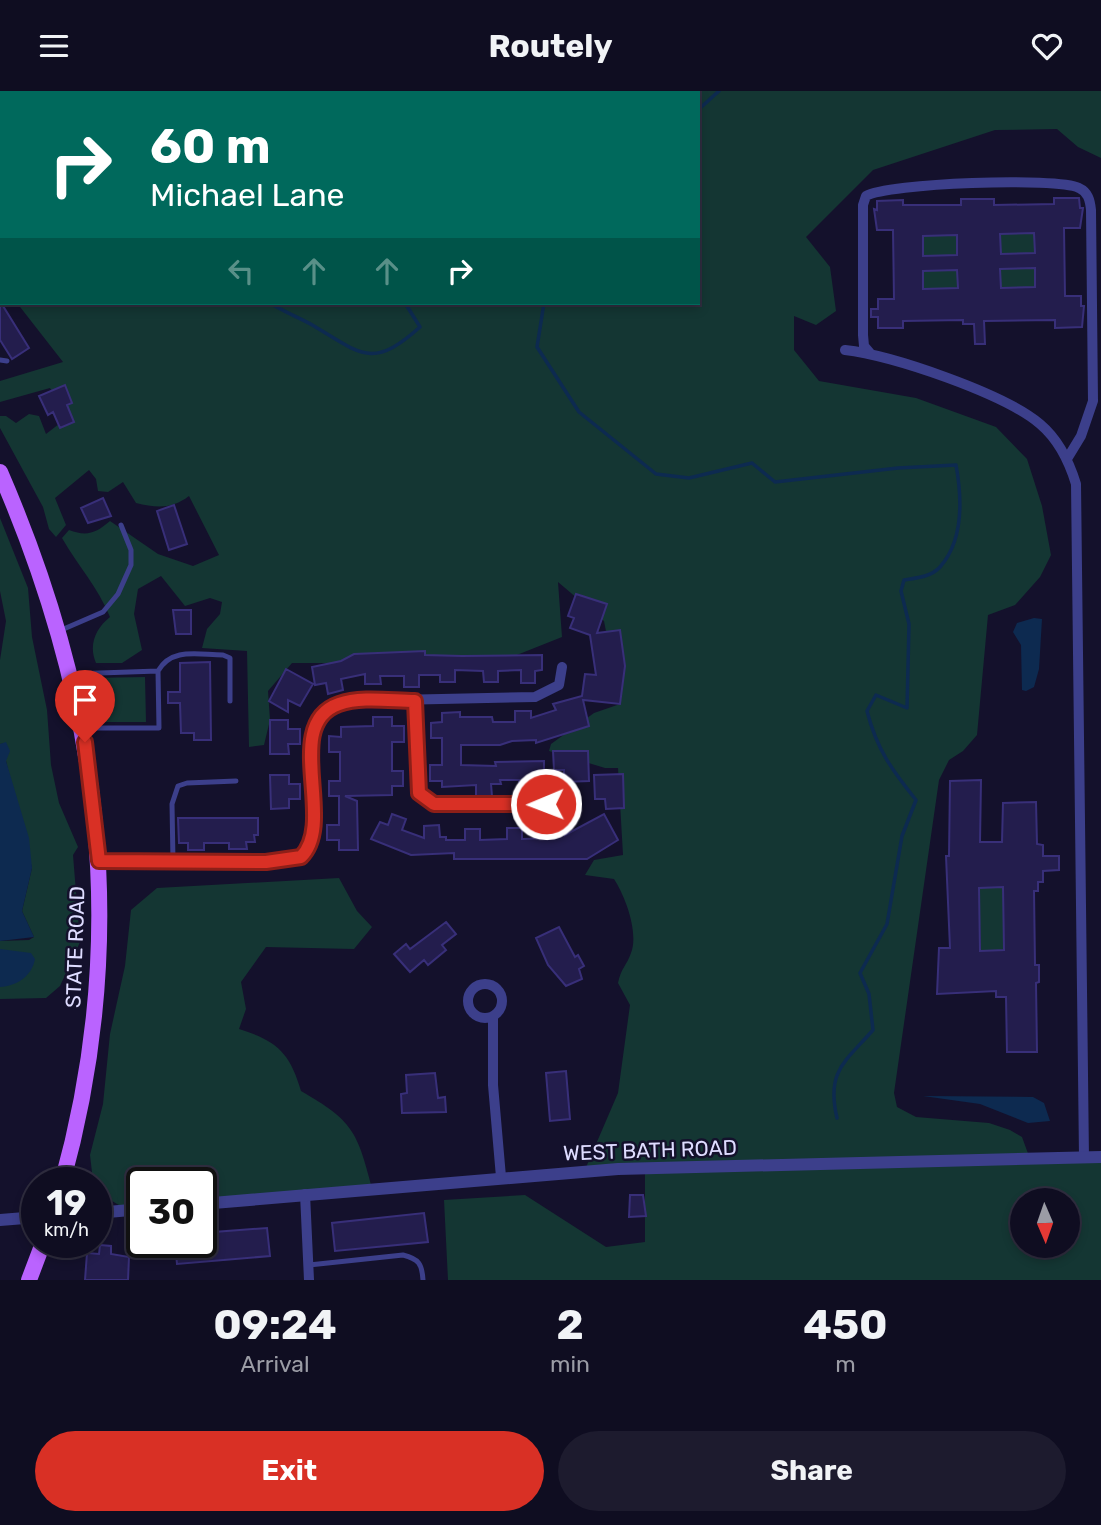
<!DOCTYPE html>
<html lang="en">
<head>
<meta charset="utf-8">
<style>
	:root { --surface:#0f0d21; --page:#1d1b2e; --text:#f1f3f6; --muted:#9b9ca5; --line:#2f2d3f; --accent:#d93025 }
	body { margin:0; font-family:Rubik,sans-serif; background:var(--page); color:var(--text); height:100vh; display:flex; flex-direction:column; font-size:26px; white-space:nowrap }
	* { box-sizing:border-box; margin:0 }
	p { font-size:23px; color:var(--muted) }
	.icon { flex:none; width:38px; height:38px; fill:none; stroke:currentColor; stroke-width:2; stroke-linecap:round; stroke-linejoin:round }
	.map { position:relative; height:1189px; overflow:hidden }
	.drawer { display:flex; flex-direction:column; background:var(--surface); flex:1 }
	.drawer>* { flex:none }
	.hud { position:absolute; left:0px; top:0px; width:700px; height:214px; box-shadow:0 4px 10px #0003,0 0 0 2px var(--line); background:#00695c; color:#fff; overflow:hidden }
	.needle { width:46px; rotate:178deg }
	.controls { position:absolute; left:1010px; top:1097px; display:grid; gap:14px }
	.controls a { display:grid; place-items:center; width:70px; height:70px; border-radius:50%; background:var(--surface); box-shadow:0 4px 10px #0003,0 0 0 2px var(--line); font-size:35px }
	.speed { position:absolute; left:21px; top:1076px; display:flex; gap:14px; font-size:35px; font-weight:700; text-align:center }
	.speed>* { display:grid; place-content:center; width:91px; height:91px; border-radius:50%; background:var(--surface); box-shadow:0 4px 10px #0003,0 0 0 2px var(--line); line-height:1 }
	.speed small { font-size:18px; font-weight:400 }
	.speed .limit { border:4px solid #111; border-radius:10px; background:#fff; color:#111 }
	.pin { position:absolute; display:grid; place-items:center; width:60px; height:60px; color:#fff; margin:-72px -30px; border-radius:50% 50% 50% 0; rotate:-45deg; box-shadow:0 0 7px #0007 }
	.pin .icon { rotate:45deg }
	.me { position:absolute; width:77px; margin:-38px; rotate:269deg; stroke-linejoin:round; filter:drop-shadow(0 0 5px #0008) }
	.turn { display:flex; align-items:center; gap:24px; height:147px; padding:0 35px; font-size:32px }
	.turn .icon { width:91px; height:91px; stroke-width:2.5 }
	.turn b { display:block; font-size:49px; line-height:60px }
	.lanes { display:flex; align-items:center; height:66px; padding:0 35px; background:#0003; justify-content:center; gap:35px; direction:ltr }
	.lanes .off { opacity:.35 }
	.eta { display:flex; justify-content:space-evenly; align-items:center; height:119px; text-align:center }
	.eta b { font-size:42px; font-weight:700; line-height:49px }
	.button { display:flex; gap:14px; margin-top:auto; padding:14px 35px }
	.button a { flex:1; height:80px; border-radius:42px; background:var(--accent); color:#fff; font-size:28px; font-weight:700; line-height:80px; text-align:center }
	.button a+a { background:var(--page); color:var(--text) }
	header { display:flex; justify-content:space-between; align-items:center; height:91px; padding:0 35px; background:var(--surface); font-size:32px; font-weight:700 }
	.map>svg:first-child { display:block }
	.green { fill:#143633; fill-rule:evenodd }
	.water { fill:#0d2a50 }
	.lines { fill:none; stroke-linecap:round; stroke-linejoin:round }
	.stream { stroke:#0d2a50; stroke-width:3.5 }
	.building { fill:#231d4d; stroke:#382f79; stroke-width:2; fill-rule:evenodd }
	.service { stroke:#3c3f8b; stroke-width:5 }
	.minor { stroke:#3c3f8b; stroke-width:10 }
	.tertiary { stroke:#3c3f8b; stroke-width:12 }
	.primary { stroke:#ba63ff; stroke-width:16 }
	.route-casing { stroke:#8d1f18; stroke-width:18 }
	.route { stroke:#d93025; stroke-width:12 }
	.labels { text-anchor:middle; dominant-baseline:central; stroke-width:5; stroke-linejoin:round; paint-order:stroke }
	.street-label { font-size:21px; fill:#dedcff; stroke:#14112c }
</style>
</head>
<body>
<header><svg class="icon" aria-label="menu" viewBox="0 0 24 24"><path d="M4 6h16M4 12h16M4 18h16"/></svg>Routely<svg class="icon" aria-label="heart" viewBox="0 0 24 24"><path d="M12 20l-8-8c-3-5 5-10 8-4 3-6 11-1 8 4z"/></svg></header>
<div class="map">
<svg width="1101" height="1189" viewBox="0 0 1101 1189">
	<rect width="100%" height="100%" fill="#14112c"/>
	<path class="green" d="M 0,0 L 166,2 L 2,2 L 2,192 Z
		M 216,0 L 1101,0 L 1101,67 L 1078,56 L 1057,38 L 995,39 L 873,79 L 806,146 L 830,176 L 836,220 L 816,234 L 794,225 L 794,259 L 819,290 L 916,307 L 996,336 L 1027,368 L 1042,415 L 1051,464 L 1040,486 L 1015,514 L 988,524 L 977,644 L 963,660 L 949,669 L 939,689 L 894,1002 L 897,1016 L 916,1026 L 989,1032 L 1010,1039 L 1022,1046 L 1030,1068 L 1101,1066 L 1101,1189 L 448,1189 L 444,1109 L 525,1104 L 606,1156 L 645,1151 L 645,1079 L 584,1081 L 618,1002 L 630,914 L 618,892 C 621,877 627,874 631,862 C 639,841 625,805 614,788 L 585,784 L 594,769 L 623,764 L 618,677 L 605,677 L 549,660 L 551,653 L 594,622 L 620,613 L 604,530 L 558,491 L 562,546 L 497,572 L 292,572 L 268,600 L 270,629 L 264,654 L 249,656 L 247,560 L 202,557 L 207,538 L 220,523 L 222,511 L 210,507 L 185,515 L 161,485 L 138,498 L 134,523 L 142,559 L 122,572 L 96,572 C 88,554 96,537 110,526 C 98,496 78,475 62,447 L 69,439 C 87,446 96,442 110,430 L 158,463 L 193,475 L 219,464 L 189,405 C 172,418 157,417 136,412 L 123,391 L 108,401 L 98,400 L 96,388 L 89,379 L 55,407 L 66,434 L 56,446 L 49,438 L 43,416 L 0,337 L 0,325 L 6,325 L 16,332 L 29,323 L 39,325 L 46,343 L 68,326 L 50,297 L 0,311 L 0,290 L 63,271 L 17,212 L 698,212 L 698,2 ZM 1022,1110 L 1068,1110 L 1068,1155 L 1022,1155 Z
		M 1034,142 L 1035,165 L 1011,163 L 1001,169 L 1000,143 Z
		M 957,144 L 957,170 L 947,164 L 923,167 L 923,145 Z
		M 1035,171 L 1035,199 L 1021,196 L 1001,199 L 1000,175 L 1022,178 Z
		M 923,174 L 957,176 L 958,200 L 924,201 Z
		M 0,427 L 28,497 L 32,546 L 47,619 L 51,674 L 59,712 L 78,756 L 73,764 L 80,851 L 60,895 L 46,907 L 0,908 L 0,850 L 29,849 L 34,846 L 22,820 L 32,777 L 6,670 L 6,652 L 0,653 L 0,569 L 6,530 L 0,500 Z
		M 145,586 L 146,631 L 99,631 L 89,587 Z
		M 339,787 L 357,820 L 372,836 L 354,858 L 266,856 L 241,891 L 246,918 L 239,938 C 277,950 290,962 301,1000 C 353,1030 357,1040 372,1097 L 201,1113 L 201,1092 L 142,1092 L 142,1118 L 127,1119 L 99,1102 L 93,1090 L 90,1064 L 103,1013 L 110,943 L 125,875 L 131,819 L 157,797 Z
		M 989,788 L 1003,788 L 1004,859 L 981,869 L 979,797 L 989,797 Z"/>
	<path class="water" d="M 1034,527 L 1042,528 L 1039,578 L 1034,596 L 1026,600 L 1022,599 L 1021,554 L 1013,541 L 1017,532 Z
		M 6,651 L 10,660 L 6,670 L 29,747 L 32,777 L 22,820 L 34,846 L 0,850 L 0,653 Z
		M 0,858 L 31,862 L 35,868 C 32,885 17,895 0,896 Z
		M 923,1005 L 1033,1006 L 1044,1012 L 1050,1030 L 1028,1032 L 980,1013 Z"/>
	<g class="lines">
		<path class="stream" d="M 97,0 L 99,2
			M 698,19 L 719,0
			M 270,212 C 284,221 300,227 314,235 C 362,264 373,278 420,236 L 405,212
			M 544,212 L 537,256 L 579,321 L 656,383 L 689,387 L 752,372 L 775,391 L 898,377 L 956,374 C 962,407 964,449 940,476 C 931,486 916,487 904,489 L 901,500 L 909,533 L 907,617 L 876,604 L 867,620 C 877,659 892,679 916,709 L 902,745 L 887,833 L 860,882 L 869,903 L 873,939 C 845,971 826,980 837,1027"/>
	</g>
	<path class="building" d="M 1054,107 L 1079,107 L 1080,117 L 1083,117 L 1080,137 L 1064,137 L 1065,205 L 1081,205 L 1081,215 L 1084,215 L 1082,236 L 1055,237 L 1055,229 L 984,230 L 985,253 L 975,253 L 974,233 L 963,233 L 963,229 L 903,230 L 903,237 L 878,237 L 878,226 L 871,226 L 871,218 L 878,218 L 878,208 L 894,208 L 893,139 L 877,139 L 874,118 L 877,119 L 877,110 L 903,109 L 903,114 L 961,114 L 961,108 L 994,108 L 994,114 L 1054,113 ZM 1034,142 L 1035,162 L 1001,163 L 1000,143 ZM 957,144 L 957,164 L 923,165 L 923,145 ZM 1035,177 L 1035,196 L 1001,197 L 1000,178 ZM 957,179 L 958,197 L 923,198 L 923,180 Z
		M 0,210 L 29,257 L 12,268 L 0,249 Z
		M 65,294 L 72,312 L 67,314 L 74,331 L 60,337 L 53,321 L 48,324 L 39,305 Z
		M 103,407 L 111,425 L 88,432 L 81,417 Z
		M 174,414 L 187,453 L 169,459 L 157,420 Z
		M 576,503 L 607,513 L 597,542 L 620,539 L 625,575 L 620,613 L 583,609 L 589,635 L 536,652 L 536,649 L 512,650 L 500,654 L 461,654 L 461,674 L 496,675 L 495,671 L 544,670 L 544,689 L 534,689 L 534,701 L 519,701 L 519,689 L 500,689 L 501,693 L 491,693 L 492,705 L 476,705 L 476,694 L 442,696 L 442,690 L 430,690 L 430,674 L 442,674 L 442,647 L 431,647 L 431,632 L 442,631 L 442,622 L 460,621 L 460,626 L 492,626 L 493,631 L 515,631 L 515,620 L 531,620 L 531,627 L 556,619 L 553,613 L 582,605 L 585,583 L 596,584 L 590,544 L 570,537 L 574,527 L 568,525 Z
		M 173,519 L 191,519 L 191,543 L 176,543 Z
		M 425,560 L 425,564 L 462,565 L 542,564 L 542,579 L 535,580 L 535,592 L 521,592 L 521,579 L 498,580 L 498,591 L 484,591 L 483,580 L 455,579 L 455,591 L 440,591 L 440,584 L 419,584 L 419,596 L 404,596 L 404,585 L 380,585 L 381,593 L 365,593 L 365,583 L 341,588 L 343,599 L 328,603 L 326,592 L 315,594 L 312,576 L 341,570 L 354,563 Z
		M 210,571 L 211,649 L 194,649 L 194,642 L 181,642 L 180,612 L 168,612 L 168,601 L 180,601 L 180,572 Z
		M 286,578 L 313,593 L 300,615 L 288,609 L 288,621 L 269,610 Z
		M 373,626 L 392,626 L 392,635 L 404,635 L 404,651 L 392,651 L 392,680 L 403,680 L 403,695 L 392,695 L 392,704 L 345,705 L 357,710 L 358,759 L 339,759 L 339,749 L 327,749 L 327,734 L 339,734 L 339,705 L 329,705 L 329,690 L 340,690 L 340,661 L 329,661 L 329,645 L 341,646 L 341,636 L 373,635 Z
		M 270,629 L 288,629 L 288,638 L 300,638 L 300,653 L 288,653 L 289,663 L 270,663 Z
		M 553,660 L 588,660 L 589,690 L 564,691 L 564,679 L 554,679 Z
		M 623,683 L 624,717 L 606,718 L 605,708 L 595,708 L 594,684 Z
		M 270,684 L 289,684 L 289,693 L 300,693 L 300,708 L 289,708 L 289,717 L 271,718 Z
		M 981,689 L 980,751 L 1002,751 L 1003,712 L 1036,711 L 1037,753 L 1043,754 L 1043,765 L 1059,765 L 1059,779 L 1043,780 L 1043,791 L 1038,791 L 1038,800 L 1034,800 L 1035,874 L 1039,874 L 1039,891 L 1036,892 L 1037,961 L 1007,961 L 1006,906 L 996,906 L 996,900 L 937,903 L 939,857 L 950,857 L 946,765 L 949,765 L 950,690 ZM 1003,796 L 1004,859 L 980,860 L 979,797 Z
		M 392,723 L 406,728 L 402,739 L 424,747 L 424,735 L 439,734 L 440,746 L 446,746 L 446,749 L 465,749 L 465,738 L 480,738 L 480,749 L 507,748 L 507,737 L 522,737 L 522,748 L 548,747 L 548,736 L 565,736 L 565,744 L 604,723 L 618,749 L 587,768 L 454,768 L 454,762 L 411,764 L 371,748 L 380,731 L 388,734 Z
		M 178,727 L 258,727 L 258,744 L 254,744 L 255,751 L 246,751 L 247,758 L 229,758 L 229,752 L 204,752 L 204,759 L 188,759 L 188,752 L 179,752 Z
		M 446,831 L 456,843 L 442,854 L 446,859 L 428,874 L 424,869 L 410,881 L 394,863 L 406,853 L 410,858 Z
		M 559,836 L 575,866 L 578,864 L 584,875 L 579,878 L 582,888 L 566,895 L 548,874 L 536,847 Z
		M 566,980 L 570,1028 L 550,1030 L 546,982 Z
		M 435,982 L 438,1007 L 445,1006 L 446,1021 L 402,1022 L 401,1003 L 407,1002 L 406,984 Z
		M 630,1104 L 643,1104 L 646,1125 L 629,1126 Z
		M 424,1122 L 428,1151 L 335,1160 L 332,1132 Z
		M 267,1137 L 270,1165 L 177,1173 L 175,1152 L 201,1152 L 201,1142 Z
		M 100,1154 L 111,1155 L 111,1163 L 129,1166 L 128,1189 L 85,1189 L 87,1162 L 99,1163 Z"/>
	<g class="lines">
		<path class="service" d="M 0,269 L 7,270
			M 59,540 L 103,521 L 118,503 L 131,474 L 131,459 L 121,434
			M 158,580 C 172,556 198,564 223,564 L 230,567 L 230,610
			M 71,583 L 158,580 L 159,637 L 83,637
			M 173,770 L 172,713 L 178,695 L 187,692 L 236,690
			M 309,1174 L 403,1164 C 419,1168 422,1173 423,1189"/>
		<path class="minor" d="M 0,67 L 2,69
			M 845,259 C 892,264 1005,303 1040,333 C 1059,349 1069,370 1076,393 L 1084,1067
			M 870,262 L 864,255 L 863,244 L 863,114 L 866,105 C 887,92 1057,86 1079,97 C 1088,101 1090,109 1091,119 L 1093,310 L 1081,345 L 1067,368
			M 415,610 L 417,692 C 419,702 423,709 433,712 C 456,720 545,713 571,707
			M 98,770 L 266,771 L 301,766 C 341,728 274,629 349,610 L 535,606 L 559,594 L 562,576
			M468 910a17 17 0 1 1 34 0a17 17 0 1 1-34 0Z
			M 493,925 L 493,994 L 501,1086
			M 305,1103 L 309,1189"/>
		<path class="tertiary" d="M 201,1113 L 618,1078 L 1101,1066
			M 96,1122 L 142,1118
			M 0,1129 L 37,1126"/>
		<path class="primary" d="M 0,381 C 101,614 131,844 62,1092
			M 29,1189 L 43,1152"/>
	</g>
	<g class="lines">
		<defs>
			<path id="route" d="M 85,651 L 99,770 L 266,771 L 301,766 C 337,731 281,633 339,613 C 361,605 392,610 415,610 L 419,702 L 434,713 L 546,713"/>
		</defs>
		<use href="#route" class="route-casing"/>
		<use href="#route" class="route"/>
	</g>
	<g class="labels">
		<g class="street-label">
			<text transform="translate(75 856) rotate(-88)">STATE ROAD</text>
			<text transform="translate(650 1059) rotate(-2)">WEST BATH ROAD</text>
		</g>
	</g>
</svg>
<div class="controls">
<a><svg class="needle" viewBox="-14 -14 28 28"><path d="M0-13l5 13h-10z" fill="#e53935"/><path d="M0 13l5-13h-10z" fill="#9b9ca5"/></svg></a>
</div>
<div class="speed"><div>19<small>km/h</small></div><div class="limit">30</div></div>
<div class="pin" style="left:85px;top:651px;background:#d93025"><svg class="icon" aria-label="arrive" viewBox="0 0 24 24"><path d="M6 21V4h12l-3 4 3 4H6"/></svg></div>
<svg class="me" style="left:546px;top:713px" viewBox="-20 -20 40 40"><circle r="17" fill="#d93025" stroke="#fff" stroke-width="3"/><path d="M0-11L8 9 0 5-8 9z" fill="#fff"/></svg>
<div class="hud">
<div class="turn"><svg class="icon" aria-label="right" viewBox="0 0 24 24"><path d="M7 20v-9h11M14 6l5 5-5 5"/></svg><div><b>60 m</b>Michael Lane</div></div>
<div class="lanes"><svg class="icon off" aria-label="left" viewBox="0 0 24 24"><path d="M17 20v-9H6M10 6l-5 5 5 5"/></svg><svg class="icon off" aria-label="ahead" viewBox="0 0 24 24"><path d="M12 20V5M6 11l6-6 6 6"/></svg><svg class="icon off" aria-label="ahead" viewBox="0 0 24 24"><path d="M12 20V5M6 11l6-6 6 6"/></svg><svg class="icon" aria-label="right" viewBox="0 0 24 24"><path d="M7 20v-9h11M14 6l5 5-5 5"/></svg></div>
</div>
</div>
<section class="drawer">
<div class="eta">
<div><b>09:24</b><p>Arrival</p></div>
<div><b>2</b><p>min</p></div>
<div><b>450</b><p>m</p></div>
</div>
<div class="button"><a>Exit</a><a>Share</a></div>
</section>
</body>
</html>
